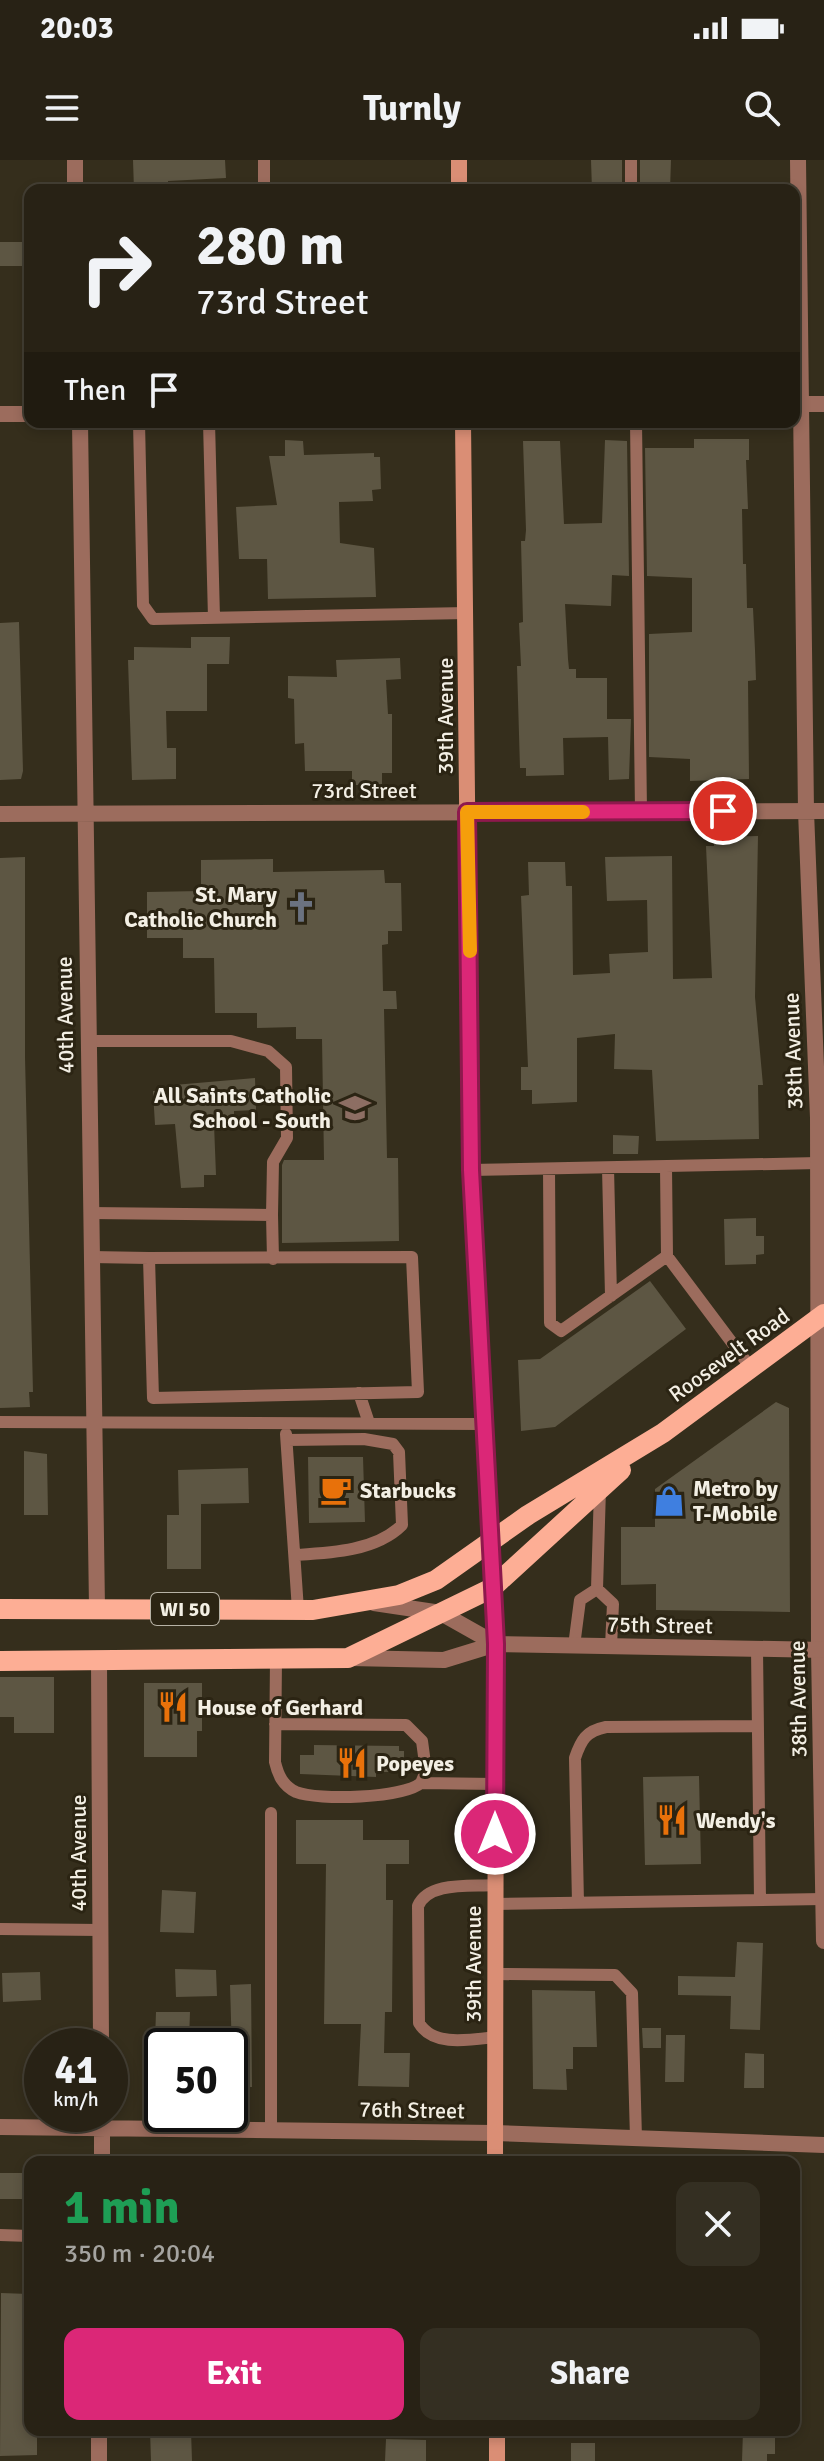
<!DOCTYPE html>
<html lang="en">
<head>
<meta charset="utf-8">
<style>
	:root { --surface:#282215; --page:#342f22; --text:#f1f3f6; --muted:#a5a4a0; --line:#443f34; --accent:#db2777 }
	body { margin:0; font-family:Signika,sans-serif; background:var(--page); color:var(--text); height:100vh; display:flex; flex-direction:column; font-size:30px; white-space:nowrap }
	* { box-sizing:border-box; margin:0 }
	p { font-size:26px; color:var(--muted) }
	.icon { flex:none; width:44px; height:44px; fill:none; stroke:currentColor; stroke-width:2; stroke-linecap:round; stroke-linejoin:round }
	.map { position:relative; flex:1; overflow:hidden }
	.panel { position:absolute; left:24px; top:1996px; width:776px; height:280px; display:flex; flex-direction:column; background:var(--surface); border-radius:16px; box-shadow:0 4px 12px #0003,0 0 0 2px var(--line) }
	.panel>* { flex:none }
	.top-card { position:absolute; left:24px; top:24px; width:776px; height:244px; border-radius:16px; box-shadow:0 4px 12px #0003,0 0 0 2px var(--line); background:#282215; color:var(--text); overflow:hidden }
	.speed { position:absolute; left:24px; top:1868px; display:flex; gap:16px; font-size:40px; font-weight:700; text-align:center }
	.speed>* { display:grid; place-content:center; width:104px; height:104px; border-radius:50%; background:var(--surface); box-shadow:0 4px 12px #0003,0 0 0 2px var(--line); line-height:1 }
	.speed small { font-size:20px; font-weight:400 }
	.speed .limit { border:4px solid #111; border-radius:12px; background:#fff; color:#111 }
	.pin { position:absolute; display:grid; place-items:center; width:68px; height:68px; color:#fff; margin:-34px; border:4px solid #fff; border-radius:50%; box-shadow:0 2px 8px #0007 }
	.me { position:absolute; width:88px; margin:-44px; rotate:0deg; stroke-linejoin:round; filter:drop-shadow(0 0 6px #0008) }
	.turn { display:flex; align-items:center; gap:28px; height:168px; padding:0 40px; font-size:36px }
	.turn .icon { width:104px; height:104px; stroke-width:2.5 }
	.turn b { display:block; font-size:56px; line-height:68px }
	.then { display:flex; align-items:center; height:76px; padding:0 40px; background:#0003; gap:16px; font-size:30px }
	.round { display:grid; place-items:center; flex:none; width:84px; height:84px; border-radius:16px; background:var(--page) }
	.summary { display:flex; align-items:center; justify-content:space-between; height:136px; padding:0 40px }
	h1 { font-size:48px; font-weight:700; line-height:60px; color:#1e9e55 }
	.action { display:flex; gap:16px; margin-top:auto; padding:16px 40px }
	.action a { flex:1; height:92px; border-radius:16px; background:var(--accent); color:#fff; font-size:32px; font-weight:700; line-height:92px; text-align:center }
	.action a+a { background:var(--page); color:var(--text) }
	.status { display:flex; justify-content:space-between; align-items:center; height:56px; padding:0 40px; background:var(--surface); direction:ltr }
	.status svg { height:22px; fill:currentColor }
	header { display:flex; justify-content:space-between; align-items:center; height:104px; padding:0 40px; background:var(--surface); font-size:36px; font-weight:700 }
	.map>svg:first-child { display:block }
	.building { fill:#5d5643 }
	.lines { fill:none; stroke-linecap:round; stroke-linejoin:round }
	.service { stroke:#9c6c5d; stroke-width:12 }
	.minor { stroke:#9c6c5d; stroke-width:16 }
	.tertiary { stroke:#9c6c5d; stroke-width:16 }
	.secondary { stroke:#da8e75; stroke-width:16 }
	.primary { stroke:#fdae95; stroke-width:20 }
	.route-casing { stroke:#8e194d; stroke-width:20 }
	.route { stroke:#db2777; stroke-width:14 }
	.slow { stroke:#f59e0b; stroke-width:14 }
	.labels { text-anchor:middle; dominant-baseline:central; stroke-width:6; stroke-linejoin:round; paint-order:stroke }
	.shield { fill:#2b2413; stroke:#b7b2a5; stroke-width:2 }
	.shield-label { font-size:20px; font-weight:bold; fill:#f3efe4 }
	.street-label { font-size:22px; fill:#f3efe4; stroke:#2b2413 }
	.poi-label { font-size:22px; font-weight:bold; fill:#f3efe4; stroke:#2b2413; text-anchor:start }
</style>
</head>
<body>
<div class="status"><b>20:03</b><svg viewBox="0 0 49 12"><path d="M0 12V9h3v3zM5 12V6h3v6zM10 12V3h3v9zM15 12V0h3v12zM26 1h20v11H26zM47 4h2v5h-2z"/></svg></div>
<header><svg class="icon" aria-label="menu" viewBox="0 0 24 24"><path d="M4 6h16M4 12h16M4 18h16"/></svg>Turnly<svg class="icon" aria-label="search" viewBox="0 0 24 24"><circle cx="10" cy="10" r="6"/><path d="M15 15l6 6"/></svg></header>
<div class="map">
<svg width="824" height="2301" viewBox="0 0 824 2301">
	<rect width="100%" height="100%" fill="#352e1c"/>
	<path class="building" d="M 133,0 L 225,0 L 226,18 L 168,21 L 168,30 L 134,30 Z
		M 591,0 L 622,0 L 622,30 L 592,30 Z
		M 640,0 L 671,0 L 670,30 L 640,30 Z
		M 0,82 L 24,82 L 24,106 L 0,106 Z
		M 694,279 L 749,279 L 749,300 L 746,300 L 748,349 L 742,349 L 743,404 L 746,404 L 747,448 L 753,448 L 755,490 L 756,520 L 748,521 L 749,619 L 690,621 L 690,599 L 649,597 L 649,474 L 692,472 L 692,418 L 647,416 L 645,288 L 694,288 Z
		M 285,280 L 303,281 L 304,295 L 374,293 L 374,297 L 380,297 L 381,329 L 372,330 L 373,341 L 339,342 L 340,383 L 374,388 L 376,437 L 268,439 L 267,399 L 239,399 L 236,347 L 277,345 L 269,296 L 285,296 Z
		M 605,280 L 627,281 L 629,416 L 612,415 L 611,446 L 565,444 L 568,499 L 569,509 L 576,509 L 576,518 L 607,518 L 607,559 L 631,559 L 629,619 L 609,620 L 608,577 L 563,578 L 564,615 L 526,616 L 526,608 L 520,608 L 517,506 L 521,506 L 519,463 L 523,462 L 521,381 L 525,381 L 526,370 L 523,281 L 560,281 L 564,364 L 602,363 Z
		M 19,462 L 23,611 L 21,619 L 0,620 L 0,463 Z
		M 191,477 L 230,477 L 229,504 L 207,504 L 207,551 L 166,551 L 167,588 L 176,588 L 176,619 L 132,620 L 128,500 L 134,500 L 134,487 L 191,488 Z
		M 400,498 L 401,519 L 386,520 L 388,554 L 392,554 L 392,613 L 382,613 L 382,625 L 352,625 L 352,611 L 305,611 L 304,583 L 295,584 L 294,539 L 288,538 L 288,516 L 337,517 L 336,500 Z
		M 758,676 L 755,837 L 763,925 L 758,925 L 759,979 L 656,981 L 652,910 L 614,909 L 615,874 L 577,878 L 577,942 L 532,944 L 532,930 L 521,930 L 521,907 L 528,907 L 521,736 L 529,735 L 528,702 L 565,702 L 566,726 L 572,726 L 573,815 L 610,813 L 609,794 L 648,792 L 647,740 L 607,741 L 605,697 L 672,696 L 673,819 L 712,818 L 706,686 L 714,686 L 714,677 Z
		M 25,697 L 25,897 L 33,1232 L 29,1232 L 30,1247 L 0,1248 L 0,698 Z
		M 273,699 L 273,712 L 384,710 L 385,723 L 401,723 L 402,771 L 388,771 L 388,784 L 382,785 L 383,831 L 396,831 L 397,849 L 384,849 L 387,998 L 398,998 L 399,1081 L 282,1083 L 282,1005 L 284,1000 L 324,1000 L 322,879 L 296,879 L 296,867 L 257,868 L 257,853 L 215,853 L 214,798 L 183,798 L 183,778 L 147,778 L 147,732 L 201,731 L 201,700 Z
		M 255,918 L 256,950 L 234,951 L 234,964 L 214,964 L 216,1015 L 204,1015 L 204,1027 L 181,1028 L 175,964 L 155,965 L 153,931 L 174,930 L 174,925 Z
		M 613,975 L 639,976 L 638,994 L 613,994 Z
		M 756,1058 L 756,1076 L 764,1076 L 764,1094 L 756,1095 L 756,1104 L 725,1105 L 724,1059 Z
		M 650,1121 L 686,1169 L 555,1267 L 521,1271 L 518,1200 L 540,1199 Z
		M 776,1242 L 789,1248 L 790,1452 L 656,1450 L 656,1424 L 621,1425 L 621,1367 L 655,1367 L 655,1329 Z
		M 24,1291 L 47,1294 L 48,1355 L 24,1355 Z
		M 308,1297 L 363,1297 L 365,1362 L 309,1363 Z
		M 248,1308 L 249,1343 L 201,1344 L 201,1409 L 167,1409 L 167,1355 L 179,1355 L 178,1310 Z
		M 0,1517 L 54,1517 L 54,1573 L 14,1573 L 14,1557 L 0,1557 Z
		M 144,1523 L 202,1523 L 202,1571 L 197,1571 L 197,1597 L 144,1597 Z
		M 314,1585 L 399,1586 L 399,1591 L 404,1591 L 404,1612 L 376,1612 L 376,1617 L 300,1614 L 300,1595 L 314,1595 Z
		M 699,1616 L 701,1704 L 645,1705 L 643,1617 Z
		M 296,1660 L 363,1660 L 363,1680 L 409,1680 L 409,1704 L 386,1704 L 386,1740 L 393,1740 L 392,1852 L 385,1852 L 384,1893 L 410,1893 L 409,1927 L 358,1926 L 361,1864 L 324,1864 L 326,1704 L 296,1704 Z
		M 162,1730 L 196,1732 L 194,1773 L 160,1772 Z
		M 737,1782 L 763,1783 L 760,1870 L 730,1869 L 731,1836 L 678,1835 L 678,1816 L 735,1817 Z
		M 175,1809 L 216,1810 L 217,1836 L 176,1837 Z
		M 40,1812 L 41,1840 L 3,1842 L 2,1813 Z
		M 251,1824 L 252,1927 L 233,1927 L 230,1825 Z
		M 532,1830 L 595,1831 L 597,1887 L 573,1887 L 573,1909 L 566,1909 L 567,1930 L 533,1929 Z
		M 156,1852 L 190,1852 L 189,1881 L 155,1880 Z
		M 642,1868 L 661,1868 L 661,1888 L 643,1888 Z
		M 666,1875 L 685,1875 L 684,1922 L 665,1922 Z
		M 745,1893 L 764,1894 L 764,1928 L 744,1928 Z
		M 0,2013 L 28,2013 L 28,2039 L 0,2039 Z
		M 1,2133 L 29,2134 L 30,2270 L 37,2270 L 37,2295 L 0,2296 Z
		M 150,2270 L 191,2270 L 192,2301 L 151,2301 Z
		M 743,2271 L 775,2271 L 775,2294 L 767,2294 L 767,2301 L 742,2301 Z
		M 386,2279 L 426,2280 L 426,2301 L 385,2301 Z
		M 571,2283 L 595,2283 L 595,2301 L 571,2301 Z"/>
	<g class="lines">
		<path class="service" d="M 631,0 L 631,30
			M 264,30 L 264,0
			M 139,262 L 143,445 L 153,459 L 467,453
			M 209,262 L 214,458
			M 636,262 L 641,651
			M 87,881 L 231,881 L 268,891 L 286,907 L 287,978 L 273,1002 L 272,1055 L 90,1053
			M 666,1007 L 667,1096
			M 608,1008 L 611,1136
			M 549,1009 L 550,1163 L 561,1171 L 667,1096 L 751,1208
			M 471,1010 L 818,1003
			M 272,1055 L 273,1099
			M 91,1097 L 149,1098 L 153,1238 L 418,1232 L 412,1097 L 149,1098
			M 359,1233 L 369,1263
			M 0,1262 L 484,1264
			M 286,1274 L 298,1450
			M 287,1280 L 364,1279 L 393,1284 L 399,1292 L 402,1365 C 376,1391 331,1393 296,1395
			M 597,1429 L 600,1329
			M 574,1486 L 580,1440 L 597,1429 L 613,1444 L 611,1486
			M 757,1489 L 760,1740
			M 275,1564 L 406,1565 L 422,1581 L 426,1611 L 421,1623 C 403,1638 319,1641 296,1632 C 283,1626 278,1615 275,1602 L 276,1499
			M 421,1623 L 495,1624
			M 271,1653 L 271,1969
			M 578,1743 L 575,1598 C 581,1580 586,1571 606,1567 L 757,1566
			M 495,1744 L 823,1739
			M 0,1769 L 101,1770
			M 495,1814 L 615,1815 L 632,1833 L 636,1978
			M 495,1877 C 469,1880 433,1887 419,1863 L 418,1746 C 429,1721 471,1727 495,1725
			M 0,2075 L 30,2076"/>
		<path class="minor" d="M 75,0 L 75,30
			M 798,0 L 806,651 L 818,958 L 819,1490 L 824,1781
			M 794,244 L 824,244
			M 0,254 L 30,254
			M 80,262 L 97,1448
			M 0,654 L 824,651
			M 99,1500 L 101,1886
			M 102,1954 L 102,2002
			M 0,1967 L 494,1973 L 824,1985
			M 99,2301 L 99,2270"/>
		<path class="tertiary" d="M 374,1443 L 441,1453 L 496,1484
			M 350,1498 L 444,1500 L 496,1484 L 824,1490"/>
		<path class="secondary" d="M 459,0 L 459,30
			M 463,262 L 471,1010 L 496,1484 L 495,2002
			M 497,2270 L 497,2301"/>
		<path class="primary" d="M 0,1449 L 313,1450 L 399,1435 L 436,1420 L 528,1355 L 663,1273 L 824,1154
			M 0,1501 L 348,1498 L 492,1428 L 621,1310"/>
	</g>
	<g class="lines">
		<defs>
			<path id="route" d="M 495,1674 L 496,1484 L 471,1010 L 467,652 L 723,651"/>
		</defs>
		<use href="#route" class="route-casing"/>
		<use href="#route" class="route"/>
		<path class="slow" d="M 470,791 L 467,652 L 583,652"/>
	</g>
	<defs>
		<symbol id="church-bare" viewBox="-9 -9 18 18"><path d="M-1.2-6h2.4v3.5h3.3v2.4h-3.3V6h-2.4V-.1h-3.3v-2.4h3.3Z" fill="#6b7280" stroke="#2b2413" stroke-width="2.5" paint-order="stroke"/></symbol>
		<symbol id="school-bare" viewBox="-9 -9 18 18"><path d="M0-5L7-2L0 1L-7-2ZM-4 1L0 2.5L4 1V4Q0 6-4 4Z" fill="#8d6e63" stroke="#2b2413" stroke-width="2.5" paint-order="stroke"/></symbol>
		<symbol id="cafe-bare" viewBox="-9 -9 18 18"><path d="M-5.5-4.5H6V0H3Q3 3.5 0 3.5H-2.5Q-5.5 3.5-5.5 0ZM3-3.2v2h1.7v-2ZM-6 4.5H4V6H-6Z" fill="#e8710a" stroke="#2b2413" stroke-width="2.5" paint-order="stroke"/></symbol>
		<symbol id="shop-bare" viewBox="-9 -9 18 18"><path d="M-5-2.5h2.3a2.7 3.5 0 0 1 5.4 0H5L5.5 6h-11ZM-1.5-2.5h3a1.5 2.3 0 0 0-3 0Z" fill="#3f7fe0" stroke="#2b2413" stroke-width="2.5" paint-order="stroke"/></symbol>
		<symbol id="restaurant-bare" viewBox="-9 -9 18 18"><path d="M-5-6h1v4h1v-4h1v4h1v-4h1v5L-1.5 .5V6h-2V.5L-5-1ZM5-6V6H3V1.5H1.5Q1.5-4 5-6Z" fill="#e8710a" stroke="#2b2413" stroke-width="2.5" paint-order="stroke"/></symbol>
	</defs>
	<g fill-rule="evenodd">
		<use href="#church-bare" x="279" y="725" width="44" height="44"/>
		<use href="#school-bare" x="333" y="926" width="44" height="44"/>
		<use href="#cafe-bare" x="314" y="1308" width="44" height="44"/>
		<use href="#shop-bare" x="647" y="1319" width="44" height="44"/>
		<use href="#restaurant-bare" x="151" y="1525" width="44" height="44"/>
		<use href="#restaurant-bare" x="330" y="1581" width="44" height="44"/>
		<use href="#restaurant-bare" x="650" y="1638" width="44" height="44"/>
	</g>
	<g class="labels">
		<rect class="shield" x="151" y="1433" width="68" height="32" rx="6"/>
		<g class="shield-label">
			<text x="185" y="1449">WI 50</text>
		</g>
		<g class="street-label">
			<text transform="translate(445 556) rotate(-90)">39th Avenue</text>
			<text x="364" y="630">73rd Street</text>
			<text transform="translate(65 855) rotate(-91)">40th Avenue</text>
			<text transform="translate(793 891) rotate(-92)">38th Avenue</text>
			<text transform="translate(729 1195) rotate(-36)">Roosevelt Road</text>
			<text transform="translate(660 1465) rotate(1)">75th Street</text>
			<text transform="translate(798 1539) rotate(-91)">38th Avenue</text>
			<text transform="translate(78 1693) rotate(-90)">40th Avenue</text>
			<text transform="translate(473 1804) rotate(-90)">39th Avenue</text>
			<text transform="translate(412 1950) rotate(1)">76th Street</text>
		</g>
		<g class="poi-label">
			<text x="277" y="734" text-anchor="end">St. Mary<tspan x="277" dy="25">Catholic Church</tspan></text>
			<text x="331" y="935" text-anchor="end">All Saints Catholic<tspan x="331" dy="25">School - South</tspan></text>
			<text x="693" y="1328">Metro by<tspan x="693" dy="25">T-Mobile</tspan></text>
			<text x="360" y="1330">Starbucks</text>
			<text x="197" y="1547">House of Gerhard</text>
			<text x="376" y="1603">Popeyes</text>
			<text x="696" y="1660">Wendy's</text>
		</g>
	</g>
</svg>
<div class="speed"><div>41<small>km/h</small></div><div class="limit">50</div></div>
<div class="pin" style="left:723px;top:651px;background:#d93025"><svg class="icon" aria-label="arrive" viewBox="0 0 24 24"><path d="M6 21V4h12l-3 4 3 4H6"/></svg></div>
<svg class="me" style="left:495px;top:1674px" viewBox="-20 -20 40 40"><circle r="17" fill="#db2777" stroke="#fff" stroke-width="3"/><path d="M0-11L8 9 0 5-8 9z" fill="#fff"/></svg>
<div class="top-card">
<div class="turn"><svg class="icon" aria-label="right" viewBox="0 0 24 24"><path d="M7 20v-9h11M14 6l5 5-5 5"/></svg><div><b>280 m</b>73rd Street</div></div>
<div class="then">Then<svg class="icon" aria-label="arrive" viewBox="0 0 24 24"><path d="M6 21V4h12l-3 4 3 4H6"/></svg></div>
</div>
<section class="panel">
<div class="summary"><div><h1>1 min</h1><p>350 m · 20:04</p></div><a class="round"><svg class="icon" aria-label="close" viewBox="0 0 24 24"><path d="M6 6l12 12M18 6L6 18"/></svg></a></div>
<div class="action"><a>Exit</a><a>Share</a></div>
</section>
</div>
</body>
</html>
